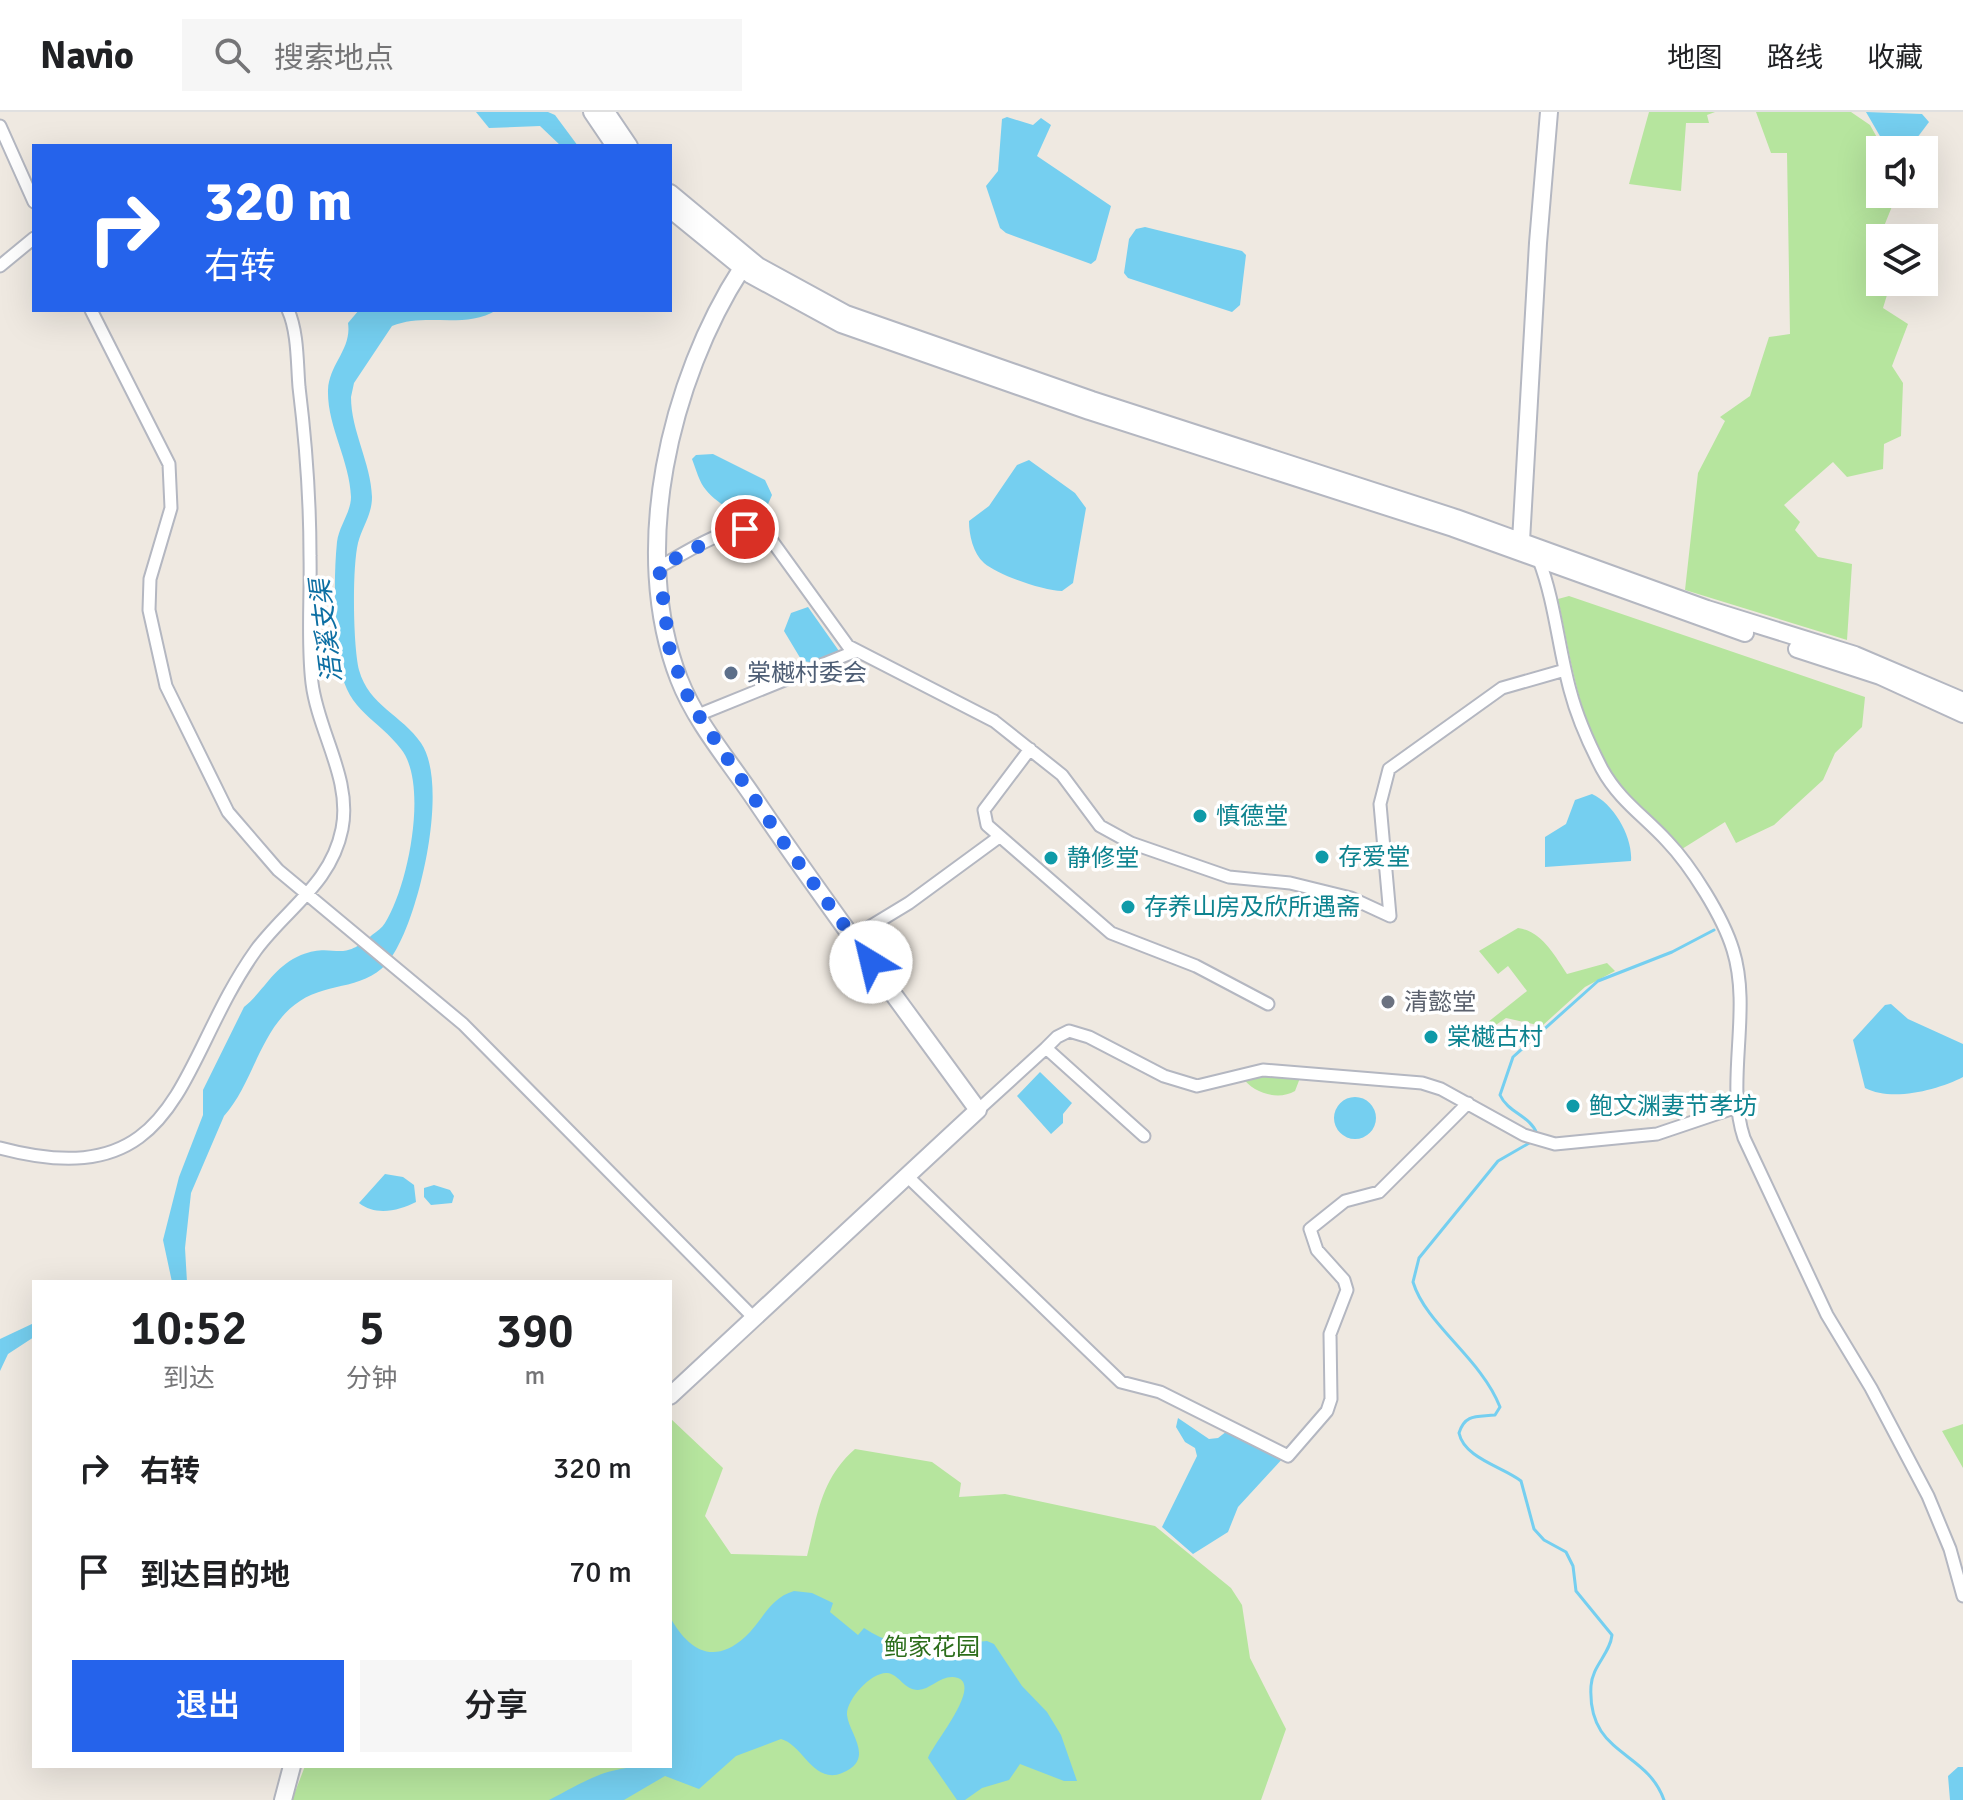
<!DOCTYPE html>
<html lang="zh">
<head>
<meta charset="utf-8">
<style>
	:root { --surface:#fff; --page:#f6f6f6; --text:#202124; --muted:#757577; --line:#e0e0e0; --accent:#2563eb }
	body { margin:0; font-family:Signika,"Noto Sans SC",sans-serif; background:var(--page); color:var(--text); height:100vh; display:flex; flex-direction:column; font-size:30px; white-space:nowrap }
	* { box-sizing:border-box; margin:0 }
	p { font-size:26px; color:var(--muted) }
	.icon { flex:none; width:44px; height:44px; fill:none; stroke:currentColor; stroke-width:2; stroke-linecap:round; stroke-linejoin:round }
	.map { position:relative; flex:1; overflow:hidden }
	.side { position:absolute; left:32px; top:1168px; width:640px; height:488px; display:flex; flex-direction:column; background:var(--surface); border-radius:0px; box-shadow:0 8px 32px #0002 }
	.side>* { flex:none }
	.guide { position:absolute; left:32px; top:32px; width:640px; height:168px; border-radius:0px; box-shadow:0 8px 32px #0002; background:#2563eb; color:#fff; overflow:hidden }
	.tools { position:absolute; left:1866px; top:24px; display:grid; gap:16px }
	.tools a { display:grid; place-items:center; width:72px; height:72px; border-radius:0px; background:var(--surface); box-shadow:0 8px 32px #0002; font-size:40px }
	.pin { position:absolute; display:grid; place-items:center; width:68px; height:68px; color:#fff; margin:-34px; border:4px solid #fff; border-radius:50%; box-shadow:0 2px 8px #0007 }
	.me { position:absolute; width:88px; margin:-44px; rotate:324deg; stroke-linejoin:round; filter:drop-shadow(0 0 6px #0008) }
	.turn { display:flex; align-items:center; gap:28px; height:168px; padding:0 40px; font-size:36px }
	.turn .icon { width:104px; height:104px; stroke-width:2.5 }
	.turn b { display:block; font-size:56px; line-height:68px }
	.eta { display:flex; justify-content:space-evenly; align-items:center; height:136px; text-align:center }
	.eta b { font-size:48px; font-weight:600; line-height:56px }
	.action { display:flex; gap:16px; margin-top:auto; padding:16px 40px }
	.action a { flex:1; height:92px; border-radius:0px; background:var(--accent); color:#fff; font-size:32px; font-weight:600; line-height:92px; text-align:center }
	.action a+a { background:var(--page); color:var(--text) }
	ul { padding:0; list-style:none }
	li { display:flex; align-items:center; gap:24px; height:104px; padding:0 40px }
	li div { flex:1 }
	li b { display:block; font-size:30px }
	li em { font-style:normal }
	header { display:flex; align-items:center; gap:48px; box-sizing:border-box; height:112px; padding:0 40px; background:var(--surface); border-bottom:2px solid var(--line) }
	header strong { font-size:38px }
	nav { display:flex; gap:44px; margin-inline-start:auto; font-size:28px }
	.search { width:560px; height:72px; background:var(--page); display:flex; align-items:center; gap:20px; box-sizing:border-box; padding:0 28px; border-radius:0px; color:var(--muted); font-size:30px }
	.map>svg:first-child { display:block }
	.green { fill:#b6e59e }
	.water { fill:#75cff0 }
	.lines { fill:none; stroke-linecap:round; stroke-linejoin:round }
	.stream { stroke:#75cff0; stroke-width:3 }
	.street-casing { stroke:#b4b7c1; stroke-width:15 }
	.secondary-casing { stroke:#b4b7c1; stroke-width:20 }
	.street { stroke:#fff; stroke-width:11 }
	.secondary { stroke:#fff; stroke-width:16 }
	.route { stroke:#2563eb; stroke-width:14; stroke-dasharray:0 25.2 }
	.service-dot { fill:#5c6f8a; stroke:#fff; stroke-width:3 }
	.culture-dot { fill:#0f9aa8; stroke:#fff; stroke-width:3 }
	.worship-dot { fill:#6b7280; stroke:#fff; stroke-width:3 }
	.labels { text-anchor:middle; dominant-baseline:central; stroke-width:7; stroke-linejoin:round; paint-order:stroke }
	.service-label { font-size:24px; fill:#4e5e75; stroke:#fff; text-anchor:start }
	.culture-label { font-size:24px; fill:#0d838f; stroke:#fff; text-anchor:start }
	.worship-label { font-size:24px; fill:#5b616d; stroke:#fff; text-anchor:start }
	.park-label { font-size:24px; fill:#2c6e1b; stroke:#fff }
	.water-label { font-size:26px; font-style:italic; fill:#0d6fa3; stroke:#fff }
</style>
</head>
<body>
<header>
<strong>Navio</strong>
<div class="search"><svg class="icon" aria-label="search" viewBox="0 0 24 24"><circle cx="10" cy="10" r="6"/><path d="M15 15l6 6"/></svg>搜索地点</div>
<nav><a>地图</a><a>路线</a><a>收藏</a></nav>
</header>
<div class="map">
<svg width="1963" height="1688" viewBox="0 0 1963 1688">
	<rect width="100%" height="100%" fill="#efe9e1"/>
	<path class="green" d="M 1649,0 L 1715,0 L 1707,3 L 1709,11 L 1686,11 L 1681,79 L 1629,72 Z
		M 1756,0 L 1851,0 L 1870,13 L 1884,38 L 1880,38 L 1880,82 L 1897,82 L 1874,139 L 1880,144 L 1880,170 L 1891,170 L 1883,196 L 1908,212 L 1892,254 L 1903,271 L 1901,324 L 1884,332 L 1883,357 L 1847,365 L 1833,350 L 1784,393 L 1800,410 L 1795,418 L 1818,445 L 1852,452 L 1847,528 L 1685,478 L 1698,361 L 1725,309 L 1720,305 L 1750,284 L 1769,225 L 1790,222 L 1787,41 L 1771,41 Z
		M 1569,484 L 1865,585 L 1862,615 L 1835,641 L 1823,668 L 1774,713 L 1736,731 L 1725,710 L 1682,737 C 1660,716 1635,695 1617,670 C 1580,619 1571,547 1558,487 Z
		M 1518,816 C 1542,819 1555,844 1567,862 L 1607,851 L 1615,859 L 1585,875 L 1542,914 L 1506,906 L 1487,919 L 1483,914 L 1527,879 L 1508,854 L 1498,862 L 1479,839 Z
		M 1259,962 L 1300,966 L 1295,979 C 1278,989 1253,981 1242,965 Z
		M 670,1306 L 723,1356 L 705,1404 L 731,1442 L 807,1444 C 818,1401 821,1367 855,1337 L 932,1350 L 961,1371 L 959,1385 L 1005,1382 L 1155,1414 L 1231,1476 L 1242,1493 L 1250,1546 L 1286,1617 L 1261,1688 L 292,1688 L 305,1654 L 670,1654 Z
		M 1963,1312 L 1963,1356 L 1942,1319 Z"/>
	<path class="water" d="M 476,0 L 548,0 L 555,3 L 578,34 L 561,34 L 540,14 L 489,16 Z
		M 1866,0 L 1922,2 L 1929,10 L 1908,38 L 1888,38 Z
		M 1007,5 L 1033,13 L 1041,6 L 1051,13 L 1037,44 L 1111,94 L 1096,148 L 1091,152 L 1006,121 L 1000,116 L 986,74 L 998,59 L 1002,7 Z
		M 1145,115 L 1242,139 L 1246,143 L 1240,193 L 1232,200 L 1128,166 L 1124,161 L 1129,127 L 1136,117 Z
		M 359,198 L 497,198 C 463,218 427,200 392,214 L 354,271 L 351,285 C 351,319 371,351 372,385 C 372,403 362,415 358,431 C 352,456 353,533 359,558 C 369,594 402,603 421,631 C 450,673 419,807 391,846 C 368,879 330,869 300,889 C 260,915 254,971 224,1004 L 191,1081 L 185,1136 L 187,1170 L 172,1170 L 163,1128 L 179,1065 L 203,1003 L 203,978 L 244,895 C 265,878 273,855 301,843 C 336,829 339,853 372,823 C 377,819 382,816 385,811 C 408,775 429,672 401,637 C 379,608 347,598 341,557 C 335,518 333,470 337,430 C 339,414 351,400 351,385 C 350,349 327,314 328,278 C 329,252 352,237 348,211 Z
		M 713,342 L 765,368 L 772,383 L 765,399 C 748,411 718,393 706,378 C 699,370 696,357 692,347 L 696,343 Z
		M 1029,348 L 1075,381 L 1086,396 L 1073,471 L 1062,479 C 1043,479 998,463 984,451 C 973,441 969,423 969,409 L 989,394 L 1017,353 Z
		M 808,495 L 839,539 L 817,551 L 802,549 L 784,519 L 791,501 Z
		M 1592,682 C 1614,692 1633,725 1631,749 L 1545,755 L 1545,725 L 1566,712 L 1575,688 Z
		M 1891,892 L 1908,907 L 1963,932 L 1963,965 C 1938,978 1892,990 1865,976 L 1853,928 L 1885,893 Z
		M 1040,960 L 1072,991 L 1063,1002 L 1063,1011 L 1051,1022 L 1017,984 Z
		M1334 1006a21 21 0 1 1 42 0a21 21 0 1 1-42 0Z
		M 385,1062 L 403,1065 L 414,1073 L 416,1090 C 399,1099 375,1104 359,1091 Z
		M 434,1073 L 450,1078 L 454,1084 L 452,1091 L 431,1093 L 424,1085 L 424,1076 Z
		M 34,1211 L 34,1225 L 8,1242 L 0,1259 L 0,1227 Z
		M 1178,1306 L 1209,1327 L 1218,1326 L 1231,1316 L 1284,1345 L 1238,1395 L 1228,1420 L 1193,1442 L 1162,1415 L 1197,1344 L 1195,1336 L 1185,1330 L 1176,1315 Z
		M 794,1479 L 812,1481 L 833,1491 L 830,1500 L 858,1523 L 864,1516 C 903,1543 943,1533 987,1529 L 994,1532 L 1022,1574 L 1047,1600 L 1061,1623 L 1077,1669 L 1064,1669 L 1020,1652 L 1009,1668 L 982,1676 L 965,1688 L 957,1688 L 928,1646 C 932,1633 982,1575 958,1566 C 942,1561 931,1578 918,1578 C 904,1578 899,1562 887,1561 C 871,1560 846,1588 847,1603 C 849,1622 876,1647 842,1661 C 814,1673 802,1632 781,1627 L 736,1644 L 699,1677 L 665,1664 L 624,1688 L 549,1688 C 602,1660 609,1654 670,1654 L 670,1505 C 687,1536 712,1555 745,1525 C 762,1510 769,1486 794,1479 Z
		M 1958,1655 L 1963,1655 L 1963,1688 L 1950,1688 L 1948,1664 Z"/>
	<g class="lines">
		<path class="stream" d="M 1537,1022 C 1531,1004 1508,1001 1500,983 L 1513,945 L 1598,869 L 1672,840 L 1714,818
			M 1531,1030 L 1498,1049 L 1419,1146 L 1413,1170 C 1426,1213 1481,1246 1500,1295 L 1495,1303 C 1478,1305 1465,1301 1459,1321 C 1464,1346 1503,1355 1521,1369 L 1534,1417 L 1544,1428 L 1566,1440 L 1573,1454 L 1576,1479 L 1612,1523 C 1610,1542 1592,1554 1591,1574 C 1587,1644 1646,1637 1664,1688"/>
		<defs>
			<path id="street" d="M 0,14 L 34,90
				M 0,154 L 34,126
				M 91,198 L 169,352 L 171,396 L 150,467 L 149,498 L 166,574 L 228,700 L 278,758 L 463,912 L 754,1206
				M 1539,448 C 1555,490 1558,534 1570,578 C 1577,605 1589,632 1602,657 C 1619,688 1644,704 1667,729 C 1691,754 1723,805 1733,838 C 1752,899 1725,970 1744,1026 L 1827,1203 L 1871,1276 L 1928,1384 L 1950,1437 L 1963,1484
				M 659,455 C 691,439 731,406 767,422 L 848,534 L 994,609 L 1062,663 L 1100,714 L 1131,731 L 1229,765 L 1290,771 L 1351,786 L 1390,804
				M 698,603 L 856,539
				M 1030,637 L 984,698 L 987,713 L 1111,821 L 1196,854 L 1268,892
				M 1390,804 L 1380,692 L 1389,657 L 1502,576 L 1565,558
				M 853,825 L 909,791 L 999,725
				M 1046,936 L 1057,925 L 1069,919 L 1089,925 L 1164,964 L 1197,974 L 1263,958 L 1422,971 L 1441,977 L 1524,1023 L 1555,1032 L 1657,1022 L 1737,995
				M 978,998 L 1046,936 L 1144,1024
				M 0,1036 C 183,1085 176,950 256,838 C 287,796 331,772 342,717 C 352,667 318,620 312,571 C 307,530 311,486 310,444 C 310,387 306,332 299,275 C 297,251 298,220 288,198
				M 907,1064 L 1121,1270 L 1160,1280 L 1288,1344 L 1327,1299 L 1331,1287 L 1330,1222 L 1347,1178 L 1344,1168 L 1317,1138 L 1310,1117 L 1345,1089 L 1379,1080 L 1468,991"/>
			<path id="secondary" d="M 592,0 L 615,34
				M 606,0 L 629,34
				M 670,81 L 758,154 L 846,202 L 1092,288 L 1456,406 L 1707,497 L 1855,543 L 1963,589
				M 670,97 L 751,163 L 841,212 L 1089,299 L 1453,416 L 1745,521
				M 1521,429 L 1538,131 L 1549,0
				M 1797,537 L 1880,564 L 1963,602
				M 670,1284 L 978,998 C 904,896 827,794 756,689 C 730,650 696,611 679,567 C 629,439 670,267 742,156
				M 283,1688 L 292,1654"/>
		</defs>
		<use href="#street" class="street-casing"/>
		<use href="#secondary" class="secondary-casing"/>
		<use href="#street" class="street"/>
		<use href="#secondary" class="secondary"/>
	</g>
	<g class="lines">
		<path class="route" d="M 745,417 L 721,423 L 659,455 L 670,540 L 691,592 L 784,731 L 871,850"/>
	</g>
	<circle class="service-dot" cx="731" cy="561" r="8"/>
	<g class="culture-dot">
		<circle cx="1200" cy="704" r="8"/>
		<circle cx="1322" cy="745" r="8"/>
		<circle cx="1051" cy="746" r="8"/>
		<circle cx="1128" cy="795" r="8"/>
		<circle cx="1431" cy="925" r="8"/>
		<circle cx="1573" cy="994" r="8"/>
	</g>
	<circle class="worship-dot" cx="1388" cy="890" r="8"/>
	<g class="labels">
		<g class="service-label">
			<text x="747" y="561">棠樾村委会</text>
		</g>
		<g class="culture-label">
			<text x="1216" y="704">慎德堂</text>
			<text x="1338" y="745">存爱堂</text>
			<text x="1067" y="746">静修堂</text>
			<text x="1144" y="795">存养山房及欣所遇斋</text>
			<text x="1447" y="925">棠樾古村</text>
			<text x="1589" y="994">鲍文渊妻节孝坊</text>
		</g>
		<g class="worship-label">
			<text x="1404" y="890">清懿堂</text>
		</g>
		<g class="park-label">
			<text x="932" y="1535">鲍家花园</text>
		</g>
		<g class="water-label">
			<text transform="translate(327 519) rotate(-97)">浯溪支渠</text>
		</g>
	</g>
</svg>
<div class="tools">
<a><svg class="icon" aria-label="sound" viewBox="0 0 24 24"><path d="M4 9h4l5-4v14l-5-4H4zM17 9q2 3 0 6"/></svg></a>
<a><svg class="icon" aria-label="layers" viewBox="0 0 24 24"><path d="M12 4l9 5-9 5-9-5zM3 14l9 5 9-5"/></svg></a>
</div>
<div class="pin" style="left:745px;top:417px;background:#d93025"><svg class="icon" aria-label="arrive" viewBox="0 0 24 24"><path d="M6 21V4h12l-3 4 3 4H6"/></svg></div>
<svg class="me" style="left:871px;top:850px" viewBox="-20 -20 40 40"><circle r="19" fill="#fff"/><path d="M0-13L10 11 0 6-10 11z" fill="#2563eb"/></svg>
<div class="guide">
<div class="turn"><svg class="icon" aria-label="right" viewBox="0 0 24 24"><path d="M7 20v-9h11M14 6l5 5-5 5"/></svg><div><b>320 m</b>右转</div></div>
</div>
<section class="side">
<div class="eta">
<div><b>10:52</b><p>到达</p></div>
<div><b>5</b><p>分钟</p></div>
<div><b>390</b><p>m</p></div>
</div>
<ul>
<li><svg class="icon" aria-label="right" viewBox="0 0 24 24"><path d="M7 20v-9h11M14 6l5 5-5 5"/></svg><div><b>右转</b></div><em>320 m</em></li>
<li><svg class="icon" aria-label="arrive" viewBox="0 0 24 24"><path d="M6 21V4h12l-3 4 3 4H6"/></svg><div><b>到达目的地</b></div><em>70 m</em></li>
</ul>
<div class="action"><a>退出</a><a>分享</a></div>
</section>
</div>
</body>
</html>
